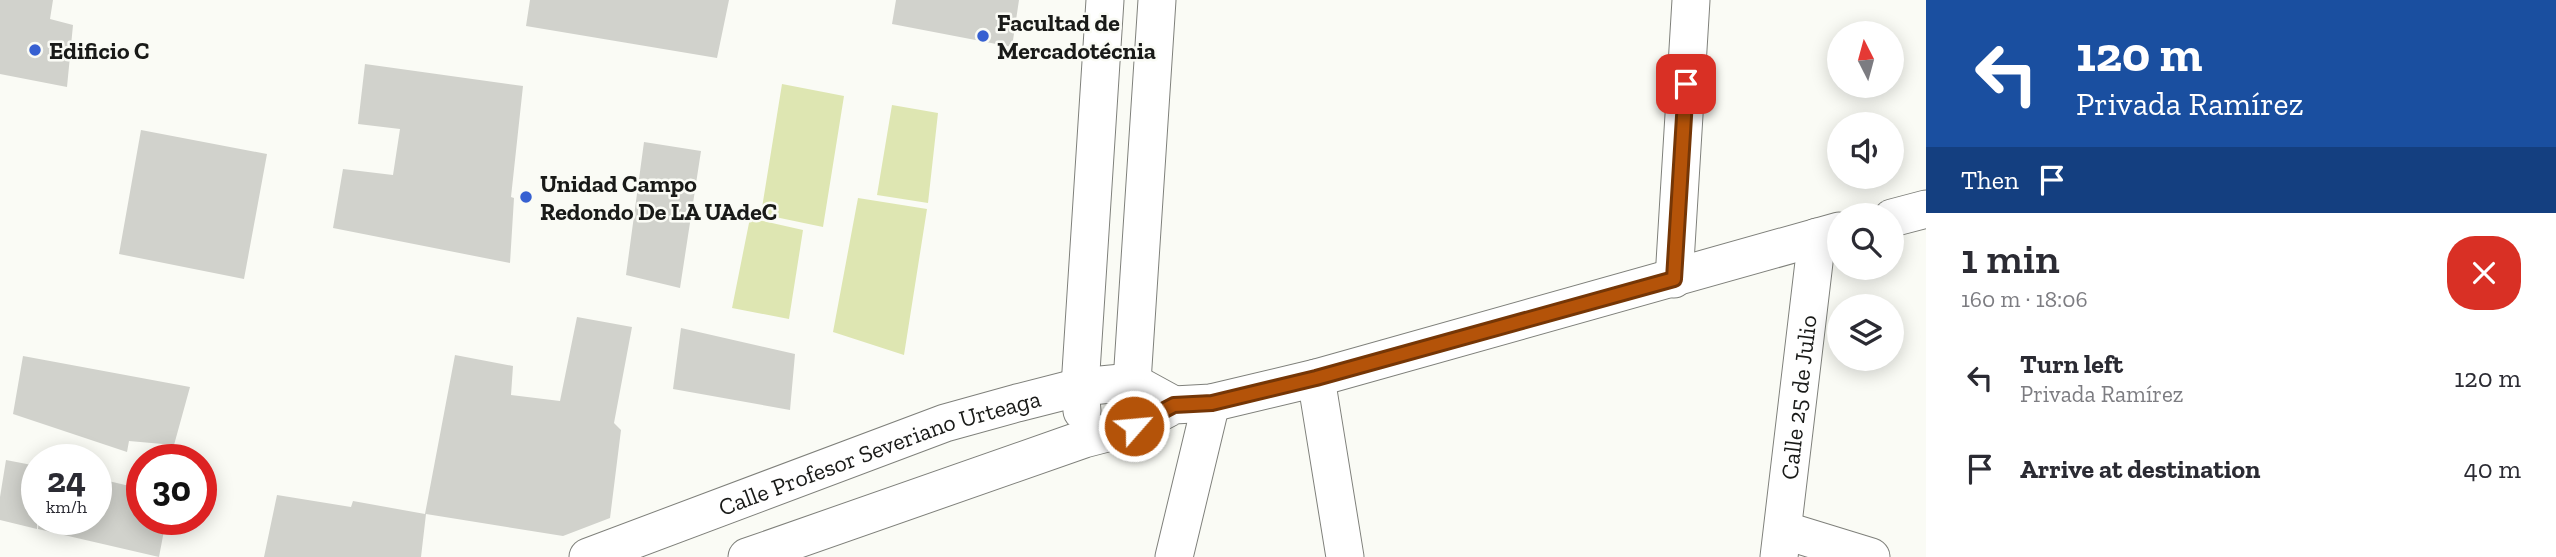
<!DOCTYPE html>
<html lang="en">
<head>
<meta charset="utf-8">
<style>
	:root { --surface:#fff; --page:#f7f7f7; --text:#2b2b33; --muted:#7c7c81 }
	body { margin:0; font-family:"Zilla Slab",serif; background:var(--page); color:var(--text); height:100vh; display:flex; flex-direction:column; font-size:26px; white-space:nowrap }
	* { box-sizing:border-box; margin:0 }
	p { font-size:23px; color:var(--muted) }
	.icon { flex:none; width:38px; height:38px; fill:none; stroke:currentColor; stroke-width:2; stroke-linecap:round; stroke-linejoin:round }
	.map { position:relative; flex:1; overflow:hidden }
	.panel { display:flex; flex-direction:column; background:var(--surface); width:630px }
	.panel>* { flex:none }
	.banner { background:#1a4fa0; color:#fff; overflow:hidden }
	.needle { width:46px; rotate:354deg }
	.tools { position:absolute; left:1827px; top:21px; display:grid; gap:14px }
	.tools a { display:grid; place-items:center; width:77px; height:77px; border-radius:50%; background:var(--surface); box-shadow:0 4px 18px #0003; font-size:35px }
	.speed { position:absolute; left:21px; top:444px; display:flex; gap:14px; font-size:35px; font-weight:700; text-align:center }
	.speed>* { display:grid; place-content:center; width:91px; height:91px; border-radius:50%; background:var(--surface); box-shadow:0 4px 18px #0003; line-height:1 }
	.speed small { font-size:18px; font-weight:400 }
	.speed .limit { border:10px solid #d22; background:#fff; color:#111 }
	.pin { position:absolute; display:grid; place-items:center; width:60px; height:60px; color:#fff; margin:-30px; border-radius:14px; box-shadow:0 4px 10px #0006 }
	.me { position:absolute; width:77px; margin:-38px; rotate:63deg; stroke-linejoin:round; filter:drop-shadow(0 0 5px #0008) }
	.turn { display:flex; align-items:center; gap:24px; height:147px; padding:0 35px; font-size:32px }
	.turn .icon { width:91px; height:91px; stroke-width:2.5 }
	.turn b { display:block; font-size:49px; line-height:60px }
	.then { display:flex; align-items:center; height:66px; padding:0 35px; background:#0003; gap:14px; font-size:26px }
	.round { display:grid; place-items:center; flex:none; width:74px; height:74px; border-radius:28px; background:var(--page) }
	.summary { display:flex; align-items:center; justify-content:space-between; height:119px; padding:0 35px }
	h1 { font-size:42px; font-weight:600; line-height:52px }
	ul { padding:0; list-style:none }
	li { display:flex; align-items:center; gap:21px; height:91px; padding:0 35px }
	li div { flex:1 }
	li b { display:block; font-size:26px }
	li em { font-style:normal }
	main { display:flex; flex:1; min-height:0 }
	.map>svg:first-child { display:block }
	.green { fill:#dee6b2 }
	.building { fill:#d1d2cc }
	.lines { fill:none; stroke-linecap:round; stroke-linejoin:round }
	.minor-casing { stroke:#7f807b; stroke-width:39 }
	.minor { stroke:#fff; stroke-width:37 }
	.route-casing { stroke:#753606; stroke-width:18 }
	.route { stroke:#b45309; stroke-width:12 }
	.poi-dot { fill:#3660d1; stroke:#fafbf5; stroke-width:2.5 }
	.labels { text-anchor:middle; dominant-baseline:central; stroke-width:5; stroke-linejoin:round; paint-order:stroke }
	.poi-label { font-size:24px; font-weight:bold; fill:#191a18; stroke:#fafbf5; text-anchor:start }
	.street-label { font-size:24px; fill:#191a18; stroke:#fafbf5 }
</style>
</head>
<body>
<main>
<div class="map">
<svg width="1926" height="557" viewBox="0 0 1926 557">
	<rect width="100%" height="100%" fill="#fafbf5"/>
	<path class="green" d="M 782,84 L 844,96 L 823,227 L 761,214 Z
		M 892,105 L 938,113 L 928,203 L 877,195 Z
		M 858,198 L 927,209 L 904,355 L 833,332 Z
		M 750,218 L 803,230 L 789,319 L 732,308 Z"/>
	<path class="building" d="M 0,0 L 53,0 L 50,19 L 73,25 L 67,87 L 0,74 Z
		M 530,0 L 729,0 L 717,58 L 526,26 Z
		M 896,0 L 1019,0 L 1012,47 L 892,24 Z
		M 365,64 L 523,86 L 511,197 L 514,198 L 510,263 L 333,228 L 343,169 L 393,175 L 400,129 L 358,124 Z
		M 141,130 L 267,154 L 244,279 L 119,254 Z
		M 644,142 L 701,151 L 680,288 L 626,275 Z
		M 577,317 L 632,327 L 614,423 L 621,430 L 610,518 L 563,536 L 426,514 L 421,557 L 264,557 L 277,495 L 351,507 L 353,501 L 425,514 L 455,355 L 513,366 L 511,395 L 560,401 Z
		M 681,328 L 795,354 L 790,410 L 673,389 Z
		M 23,356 L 190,387 L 174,445 L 129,441 L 127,452 L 13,414 Z
		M 6,460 L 37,466 L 37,529 L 0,520 L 0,497 Z
		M 96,478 L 142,489 L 142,520 L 166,520 L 159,557 L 38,529 L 39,520 L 96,520 Z"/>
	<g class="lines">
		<defs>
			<g id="minor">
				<path d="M 1892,218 L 1926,209"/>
				<path d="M 1674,279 L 1691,0"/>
				<path d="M 1316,378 L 1345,557"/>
				<path d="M 1133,407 L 1132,382 L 1157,0"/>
				<path d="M 1082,411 L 1080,387 L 1105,0"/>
				<path d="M 1783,530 L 1871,557"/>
				<path id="s1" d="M 588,557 L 945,423 L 1017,403 L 1080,387 L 1132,382 L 1174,405"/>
				<path d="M 747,557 L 1084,439 L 1134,426 L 1174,405 L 1211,403 L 1316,378 L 1839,231"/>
				<path d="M 1174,557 L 1211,403"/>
				<path id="s2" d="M 1779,557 L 1817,237"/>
			</g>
		</defs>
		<use href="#minor" class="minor-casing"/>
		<use href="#minor" class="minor"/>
	</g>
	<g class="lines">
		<defs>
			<path id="route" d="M 1134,426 L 1174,405 L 1212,403 L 1316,378 L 1674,279 L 1686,84"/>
		</defs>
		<use href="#route" class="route-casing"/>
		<use href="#route" class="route"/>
	</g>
	<g class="poi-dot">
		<circle cx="983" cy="36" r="7"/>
		<circle cx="35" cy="50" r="7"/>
		<circle cx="526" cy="197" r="7"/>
	</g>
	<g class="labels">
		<g class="poi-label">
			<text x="997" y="22">Facultad de<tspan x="997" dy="28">Mercadotécnia</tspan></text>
			<text x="49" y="50">Edificio C</text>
			<text x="540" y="183">Unidad Campo<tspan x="540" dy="28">Redondo De LA UAdeC</tspan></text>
		</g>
		<g class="street-label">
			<text stroke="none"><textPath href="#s2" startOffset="161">Calle 25 de Julio</textPath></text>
			<text stroke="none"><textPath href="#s1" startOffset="310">Calle Profesor Severiano Urteaga</textPath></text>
		</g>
	</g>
</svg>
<div class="tools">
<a><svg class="needle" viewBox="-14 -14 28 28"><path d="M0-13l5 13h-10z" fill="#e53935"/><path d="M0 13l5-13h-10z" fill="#7c7c81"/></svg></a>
<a><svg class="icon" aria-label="sound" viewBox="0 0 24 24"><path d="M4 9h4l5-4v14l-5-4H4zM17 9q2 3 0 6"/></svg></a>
<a><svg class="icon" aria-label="search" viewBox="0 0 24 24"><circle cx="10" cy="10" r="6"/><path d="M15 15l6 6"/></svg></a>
<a><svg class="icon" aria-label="layers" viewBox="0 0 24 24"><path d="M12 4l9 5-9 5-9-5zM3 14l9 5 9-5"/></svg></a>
</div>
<div class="speed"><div>24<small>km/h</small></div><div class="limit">30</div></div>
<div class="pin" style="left:1686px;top:84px;background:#d93025"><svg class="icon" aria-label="arrive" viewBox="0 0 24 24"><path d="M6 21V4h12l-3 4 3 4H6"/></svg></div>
<svg class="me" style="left:1134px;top:426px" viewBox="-20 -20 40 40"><circle r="17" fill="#b45309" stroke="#fff" stroke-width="3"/><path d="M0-11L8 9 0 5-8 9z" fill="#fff"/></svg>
</div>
<section class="panel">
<div class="banner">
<div class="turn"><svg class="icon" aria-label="left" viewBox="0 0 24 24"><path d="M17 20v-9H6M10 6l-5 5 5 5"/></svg><div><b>120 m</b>Privada Ramírez</div></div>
<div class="then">Then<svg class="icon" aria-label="arrive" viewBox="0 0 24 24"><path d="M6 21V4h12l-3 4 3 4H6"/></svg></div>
</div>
<div class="summary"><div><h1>1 min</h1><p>160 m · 18:06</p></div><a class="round" style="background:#d93025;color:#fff"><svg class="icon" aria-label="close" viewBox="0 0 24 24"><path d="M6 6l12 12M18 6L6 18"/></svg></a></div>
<ul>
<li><svg class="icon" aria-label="left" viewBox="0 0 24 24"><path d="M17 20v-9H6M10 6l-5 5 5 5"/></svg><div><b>Turn left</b><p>Privada Ramírez</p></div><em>120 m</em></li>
<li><svg class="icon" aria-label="arrive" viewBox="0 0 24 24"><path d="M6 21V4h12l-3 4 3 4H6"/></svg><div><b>Arrive at destination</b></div><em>40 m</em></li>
</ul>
</section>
</main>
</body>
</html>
